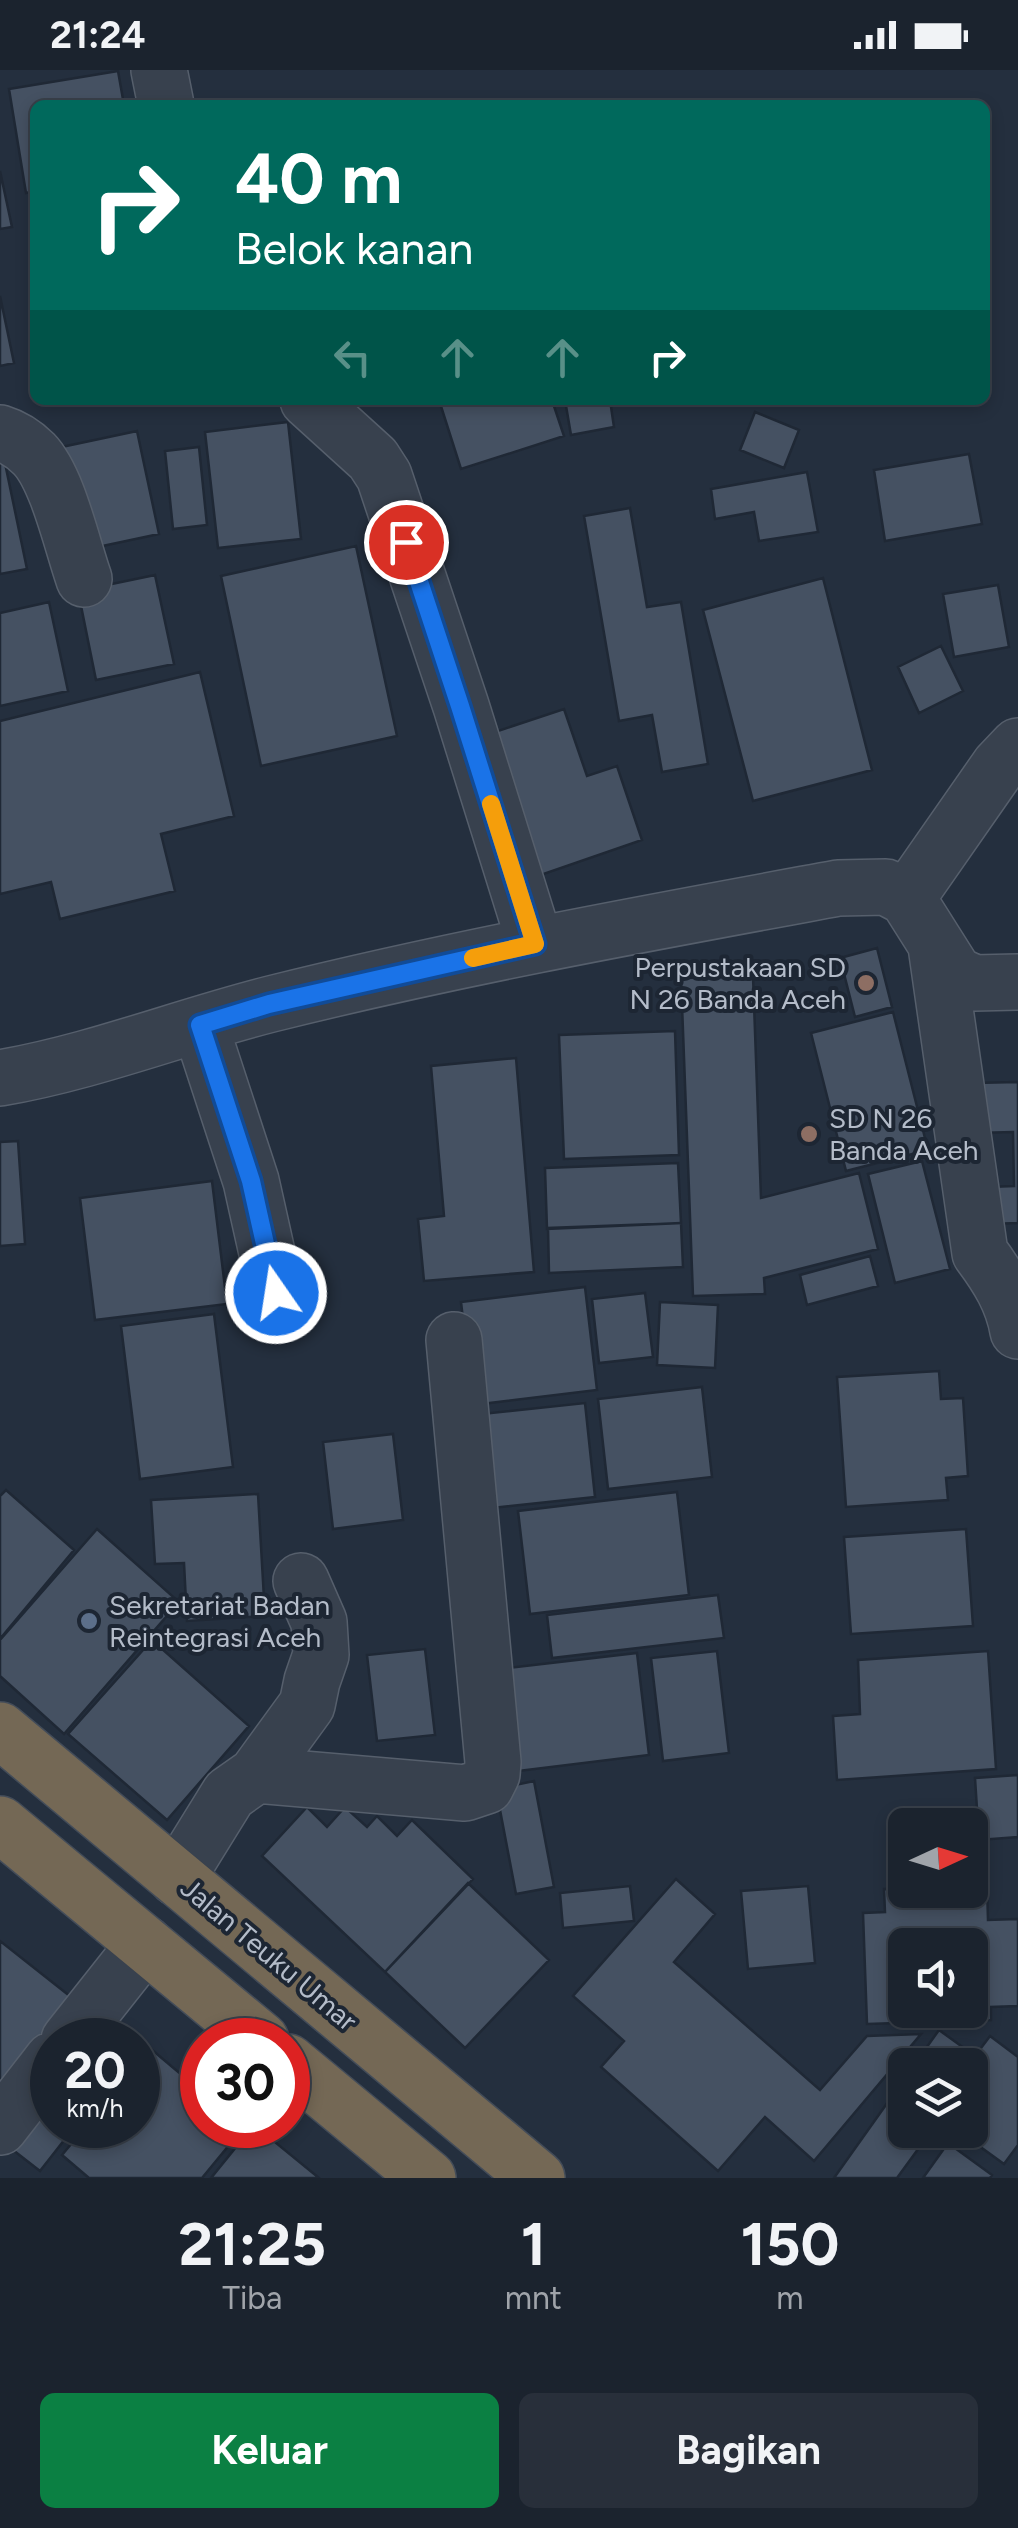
<!DOCTYPE html>
<html lang="id">
<head>
<meta charset="utf-8">
<style>
	:root { --surface:#1b232e; --page:#282f3a; --text:#f1f3f6; --muted:#a0a4aa; --line:#39404a; --accent:#0b8043 }
	body { margin:0; font-family:Figtree,sans-serif; background:var(--page); color:var(--text); height:100vh; display:flex; flex-direction:column; font-size:38px; white-space:nowrap }
	* { box-sizing:border-box; margin:0 }
	p { font-size:32px; color:var(--muted) }
	.icon { flex:none; width:55px; height:55px; fill:none; stroke:currentColor; stroke-width:2; stroke-linecap:round; stroke-linejoin:round }
	.map { position:relative; height:2108px; overflow:hidden }
	.panel { display:flex; flex-direction:column; background:var(--surface); flex:1 }
	.panel>* { flex:none }
	.top-card { position:absolute; left:30px; top:30px; width:960px; height:305px; border-radius:15px; box-shadow:0 5px 15px #0003,0 0 0 2px var(--line); background:#00695c; color:#fff; overflow:hidden }
	.needle { width:65px; rotate:86deg }
	.controls { position:absolute; left:888px; top:1738px; display:grid; gap:20px }
	.controls a { display:grid; place-items:center; width:100px; height:100px; border-radius:15px; background:var(--surface); box-shadow:0 5px 15px #0003,0 0 0 2px var(--line); font-size:50px }
	.speed { position:absolute; left:30px; top:1948px; display:flex; gap:20px; font-size:50px; font-weight:700; text-align:center }
	.speed>* { display:grid; place-content:center; width:130px; height:130px; border-radius:50%; background:var(--surface); box-shadow:0 5px 15px #0003,0 0 0 2px var(--line); line-height:1 }
	.speed small { font-size:25px; font-weight:400 }
	.speed .limit { border:15px solid #d22; background:#fff; color:#111 }
	.pin { position:absolute; display:grid; place-items:center; width:85px; height:85px; color:#fff; margin:-42px; border:5px solid #fff; border-radius:50%; box-shadow:0 2px 10px #0007 }
	.me { position:absolute; width:110px; margin:-55px; rotate:347deg; stroke-linejoin:round; filter:drop-shadow(0 0 8px #0008) }
	.turn { display:flex; align-items:center; gap:35px; height:210px; padding:0 40px; font-size:45px }
	.turn .icon { width:130px; height:130px; stroke-width:2.5 }
	.turn b { display:block; font-size:70px; line-height:85px }
	.lanes { display:flex; align-items:center; height:95px; padding:0 40px; background:#0003; justify-content:center; gap:50px; direction:ltr }
	.lanes .off { opacity:.35 }
	.eta { display:flex; justify-content:space-evenly; align-items:center; height:170px; text-align:center }
	.eta b { font-size:60px; font-weight:700; line-height:70px }
	.cta { display:flex; gap:20px; margin-top:auto; padding:20px 40px }
	.cta a { flex:1; height:115px; border-radius:15px; background:var(--accent); color:#fff; font-size:40px; font-weight:700; line-height:115px; text-align:center }
	.cta a+a { background:var(--page); color:var(--text) }
	.status { display:flex; justify-content:space-between; align-items:center; height:70px; padding:0 50px; background:var(--surface); direction:ltr }
	.status svg { height:28px; fill:currentColor }
	.map>svg:first-child { display:block }
	.building { fill:#455162; stroke:#1f2835; stroke-width:2.5; fill-rule:evenodd }
	.lines { fill:none; stroke-linecap:round; stroke-linejoin:round }
	.minor-casing { stroke:#565f6c; stroke-width:58 }
	.highway-casing { stroke:#434c59; stroke-width:58 }
	.minor { stroke:#38414e; stroke-width:55 }
	.highway { stroke:#746855; stroke-width:55 }
	.route-casing { stroke:#114b97; stroke-width:25 }
	.route { stroke:#1a73e8; stroke-width:18 }
	.slow { stroke:#f59e0b; stroke-width:18 }
	.education-dot { fill:#8d6e63; stroke:#1d2633; stroke-width:4 }
	.service-dot { fill:#5c6f8a; stroke:#1d2633; stroke-width:4 }
	.labels { text-anchor:middle; dominant-baseline:central; stroke-width:8; stroke-linejoin:round; paint-order:stroke }
	.poi-label { font-size:28px; fill:#b4bcc9; stroke:#1d2633; text-anchor:start }
	.street-label { font-size:28px; fill:#b4bcc9; stroke:#1d2633 }
</style>
</head>
<body>
<div class="status"><b>21:24</b><svg viewBox="0 0 49 12"><path d="M0 12V9h3v3zM5 12V6h3v6zM10 12V3h3v9zM15 12V0h3v12zM26 1h20v11H26zM47 4h2v5h-2z"/></svg></div>
<div class="map">
<svg width="1018" height="2108" viewBox="0 0 1018 2108">
	<rect width="100%" height="100%" fill="#242f3e"/>
	<path class="building" d="M 118,1 L 124,35 L 35,35 L 35,121 L 26,123 L 9,19 Z
		M 0,101 L 12,157 L 0,159 Z
		M 0,226 L 14,293 L 0,296 Z
		M 439,330 L 552,330 L 564,366 L 461,399 Z
		M 565,330 L 610,330 L 614,357 L 571,365 Z
		M 755,342 L 799,360 L 784,398 L 740,380 Z
		M 288,352 L 301,469 L 218,478 L 205,362 Z
		M 137,361 L 159,464 L 79,481 L 57,378 Z
		M 0,369 L 27,499 L 0,504 Z
		M 199,377 L 207,455 L 173,459 L 165,381 Z
		M 969,384 L 982,454 L 885,471 L 874,400 Z
		M 807,402 L 818,462 L 759,471 L 754,442 L 715,449 L 711,419 Z
		M 630,438 L 647,537 L 681,532 L 708,694 L 662,702 L 652,645 L 619,651 L 584,446 Z
		M 356,476 L 397,666 L 261,696 L 221,506 Z
		M 155,505 L 174,594 L 96,610 L 78,521 Z
		M 823,508 L 872,700 L 753,731 L 703,540 Z
		M 998,515 L 1009,577 L 954,587 L 943,524 Z
		M 49,532 L 68,621 L 0,636 L 0,543 Z
		M 941,576 L 963,621 L 919,643 L 898,597 Z
		M 200,602 L 234,746 L 161,764 L 175,821 L 60,849 L 51,812 L 0,824 L 0,651 Z
		M 564,639 L 587,706 L 617,696 L 642,770 L 532,808 L 483,666 Z
		M 877,878 L 892,937 L 855,947 L 840,888 Z
		M 753,906 L 761,1128 L 859,1103 L 878,1179 L 764,1208 L 765,1224 L 693,1226 L 681,908 Z
		M 893,942 L 928,1080 L 846,1101 L 811,963 Z
		M 675,961 L 679,1085 L 564,1089 L 559,965 Z
		M 516,988 L 534,1202 L 424,1211 L 418,1149 L 444,1146 L 431,996 Z
		M 1018,1012 L 1018,1153 L 989,1154 L 988,1117 L 1014,1116 L 1013,1062 L 974,1063 L 973,1013 Z
		M 18,1071 L 25,1174 L 0,1176 L 0,1072 Z
		M 922,1091 L 950,1199 L 895,1213 L 868,1104 Z
		M 678,1093 L 681,1153 L 547,1159 L 545,1098 Z
		M 212,1111 L 227,1234 L 95,1250 L 80,1128 Z
		M 681,1153 L 683,1197 L 549,1203 L 548,1158 Z
		M 870,1186 L 878,1216 L 807,1235 L 800,1205 Z
		M 585,1217 L 597,1320 L 473,1335 L 461,1232 Z
		M 645,1223 L 653,1287 L 599,1293 L 592,1229 Z
		M 660,1232 L 718,1235 L 715,1298 L 657,1295 Z
		M 214,1244 L 233,1397 L 140,1409 L 121,1256 Z
		M 939,1301 L 941,1329 L 963,1328 L 968,1406 L 946,1408 L 948,1430 L 846,1437 L 837,1307 Z
		M 702,1317 L 712,1407 L 608,1419 L 598,1329 Z
		M 585,1333 L 595,1427 L 483,1439 L 472,1345 Z
		M 393,1364 L 403,1450 L 333,1459 L 323,1372 Z
		M 6,1420 L 74,1480 L 0,1569 L 0,1426 Z
		M 677,1422 L 689,1525 L 530,1544 L 518,1441 Z
		M 258,1424 L 265,1546 L 187,1551 L 184,1493 L 155,1494 L 151,1430 Z
		M 97,1459 L 179,1532 L 64,1664 L 0,1606 L 0,1570 Z
		M 966,1459 L 973,1556 L 851,1564 L 844,1467 Z
		M 718,1525 L 724,1568 L 552,1588 L 547,1545 Z
		M 152,1570 L 249,1656 L 167,1750 L 68,1664 Z
		M 425,1579 L 435,1665 L 377,1671 L 367,1585 Z
		M 717,1581 L 729,1683 L 663,1691 L 651,1588 Z
		M 988,1581 L 996,1699 L 837,1710 L 833,1646 L 860,1644 L 858,1590 Z
		M 637,1583 L 649,1685 L 502,1703 L 490,1600 Z
		M 1018,1705 L 1018,1767 L 979,1770 L 975,1708 Z
		M 534,1711 L 554,1817 L 516,1824 L 496,1719 Z
		M 307,1737 L 327,1757 L 345,1737 L 367,1757 L 377,1746 L 397,1766 L 412,1750 L 473,1809 L 385,1902 L 262,1786 Z
		M 676,1809 L 715,1844 L 674,1892 L 820,2020 L 867,1966 L 921,1964 L 814,2091 L 765,2047 L 718,2101 L 601,1997 L 624,1971 L 573,1926 Z
		M 468,1813 L 549,1890 L 465,1978 L 385,1902 Z
		M 630,1816 L 634,1851 L 563,1858 L 560,1823 Z
		M 808,1816 L 815,1893 L 748,1899 L 741,1821 Z
		M 970,1816 L 987,1816 L 988,1850 L 1018,1849 L 1018,1936 L 991,1937 L 991,1950 L 867,1954 L 863,1843 L 885,1842 L 884,1819 L 970,1820 ZM 905,1875 L 970,1875 L 970,1940 L 905,1940 Z
		M 0,1871 L 71,1927 L 0,2017 Z
		M 939,1960 L 975,1986 L 990,1966 L 1018,1987 L 1018,2075 L 1004,2094 L 957,2060 L 970,2060 L 970,2032 L 976,2023 L 970,2019 L 970,1995 L 914,1995 Z
		M 151,1979 L 202,2022 L 202,2055 L 241,2055 L 244,2057 L 202,2108 L 89,2108 L 62,2085 L 87,2055 L 138,2055 L 138,1994 Z
		M 905,2008 L 905,2060 L 932,2060 L 897,2108 L 834,2108 Z
		M 52,2011 L 52,2055 L 76,2055 L 40,2101 L 4,2073 Z
		M 254,2055 L 319,2108 L 211,2108 Z
		M 948,2073 L 992,2105 L 990,2108 L 923,2108 Z"/>
	<g class="lines">
		<defs>
			<path id="minor" d="M 159,0 L 166,35
				M 308,330 L 373,389 L 384,406 L 461,636 L 535,873
				M 0,363 C 13,367 24,374 34,384 C 58,409 72,475 84,509
				M 907,828 L 999,696 L 1018,676
				M 936,876 L 980,1183 C 998,1207 1013,1231 1018,1261
				M 200,955 L 251,1111 L 276,1223
				M 0,1008 C 93,992 180,957 271,934 C 459,887 648,853 838,818 L 886,817 L 907,828 L 955,904 L 974,913 L 1018,912
				M 256,1705 L 307,1635 L 312,1611 L 321,1585 L 319,1552 L 301,1511
				M 177,1808 L 229,1724 L 256,1705 L 465,1723 L 486,1716 L 492,1704 L 493,1692 L 454,1270
				M 69,1970 L 145,1874
				M 0,2057 L 52,1990"/>
			<path id="highway" d="M 0,1660 L 537,2108
				M 0,1754 L 261,1970
				M 288,1992 L 428,2108"/>
		</defs>
		<use href="#minor" class="minor-casing"/>
		<use href="#highway" class="highway-casing"/>
		<use href="#minor" class="minor"/>
		<use href="#highway" class="highway"/>
	</g>
	<g class="lines">
		<defs>
			<path id="route" d="M 276,1223 L 251,1111 L 200,955 L 269,934 L 535,874 L 460,636 L 406,472"/>
		</defs>
		<use href="#route" class="route-casing"/>
		<use href="#route" class="route"/>
		<path class="slow" d="M 473,888 L 535,874 L 491,734"/>
	</g>
	<g class="education-dot">
		<circle cx="866" cy="913" r="10"/>
		<circle cx="809" cy="1064" r="10"/>
	</g>
	<circle class="service-dot" cx="89" cy="1551" r="10"/>
	<g class="labels">
		<g class="poi-label">
			<text x="846" y="897" text-anchor="end">Perpustakaan SD<tspan x="846" dy="32">N 26 Banda Aceh</tspan></text>
			<text x="829" y="1048">SD N 26<tspan x="829" dy="32">Banda Aceh</tspan></text>
			<text x="109" y="1535">Sekretariat Badan<tspan x="109" dy="32">Reintegrasi Aceh</tspan></text>
		</g>
		<g class="street-label">
			<text transform="translate(269 1884) rotate(40)">Jalan Teuku Umar</text>
		</g>
	</g>
</svg>
<div class="controls">
<a><svg class="needle" viewBox="-14 -14 28 28"><path d="M0-13l5 13h-10z" fill="#e53935"/><path d="M0 13l5-13h-10z" fill="#a0a4aa"/></svg></a>
<a><svg class="icon" aria-label="sound" viewBox="0 0 24 24"><path d="M4 9h4l5-4v14l-5-4H4zM17 9q2 3 0 6"/></svg></a>
<a><svg class="icon" aria-label="layers" viewBox="0 0 24 24"><path d="M12 4l9 5-9 5-9-5zM3 14l9 5 9-5"/></svg></a>
</div>
<div class="speed"><div>20<small>km/h</small></div><div class="limit">30</div></div>
<div class="pin" style="left:406px;top:472px;background:#d93025"><svg class="icon" aria-label="arrive" viewBox="0 0 24 24"><path d="M6 21V4h12l-3 4 3 4H6"/></svg></div>
<svg class="me" style="left:276px;top:1223px" viewBox="-20 -20 40 40"><circle r="17" fill="#1a73e8" stroke="#fff" stroke-width="3"/><path d="M0-11L8 9 0 5-8 9z" fill="#fff"/></svg>
<div class="top-card">
<div class="turn"><svg class="icon" aria-label="right" viewBox="0 0 24 24"><path d="M7 20v-9h11M14 6l5 5-5 5"/></svg><div><b>40 m</b>Belok kanan</div></div>
<div class="lanes"><svg class="icon off" aria-label="left" viewBox="0 0 24 24"><path d="M17 20v-9H6M10 6l-5 5 5 5"/></svg><svg class="icon off" aria-label="ahead" viewBox="0 0 24 24"><path d="M12 20V5M6 11l6-6 6 6"/></svg><svg class="icon off" aria-label="ahead" viewBox="0 0 24 24"><path d="M12 20V5M6 11l6-6 6 6"/></svg><svg class="icon" aria-label="right" viewBox="0 0 24 24"><path d="M7 20v-9h11M14 6l5 5-5 5"/></svg></div>
</div>
</div>
<section class="panel">
<div class="eta">
<div><b>21:25</b><p>Tiba</p></div>
<div><b>1</b><p>mnt</p></div>
<div><b>150</b><p>m</p></div>
</div>
<div class="cta"><a>Keluar</a><a>Bagikan</a></div>
</section>
</body>
</html>
